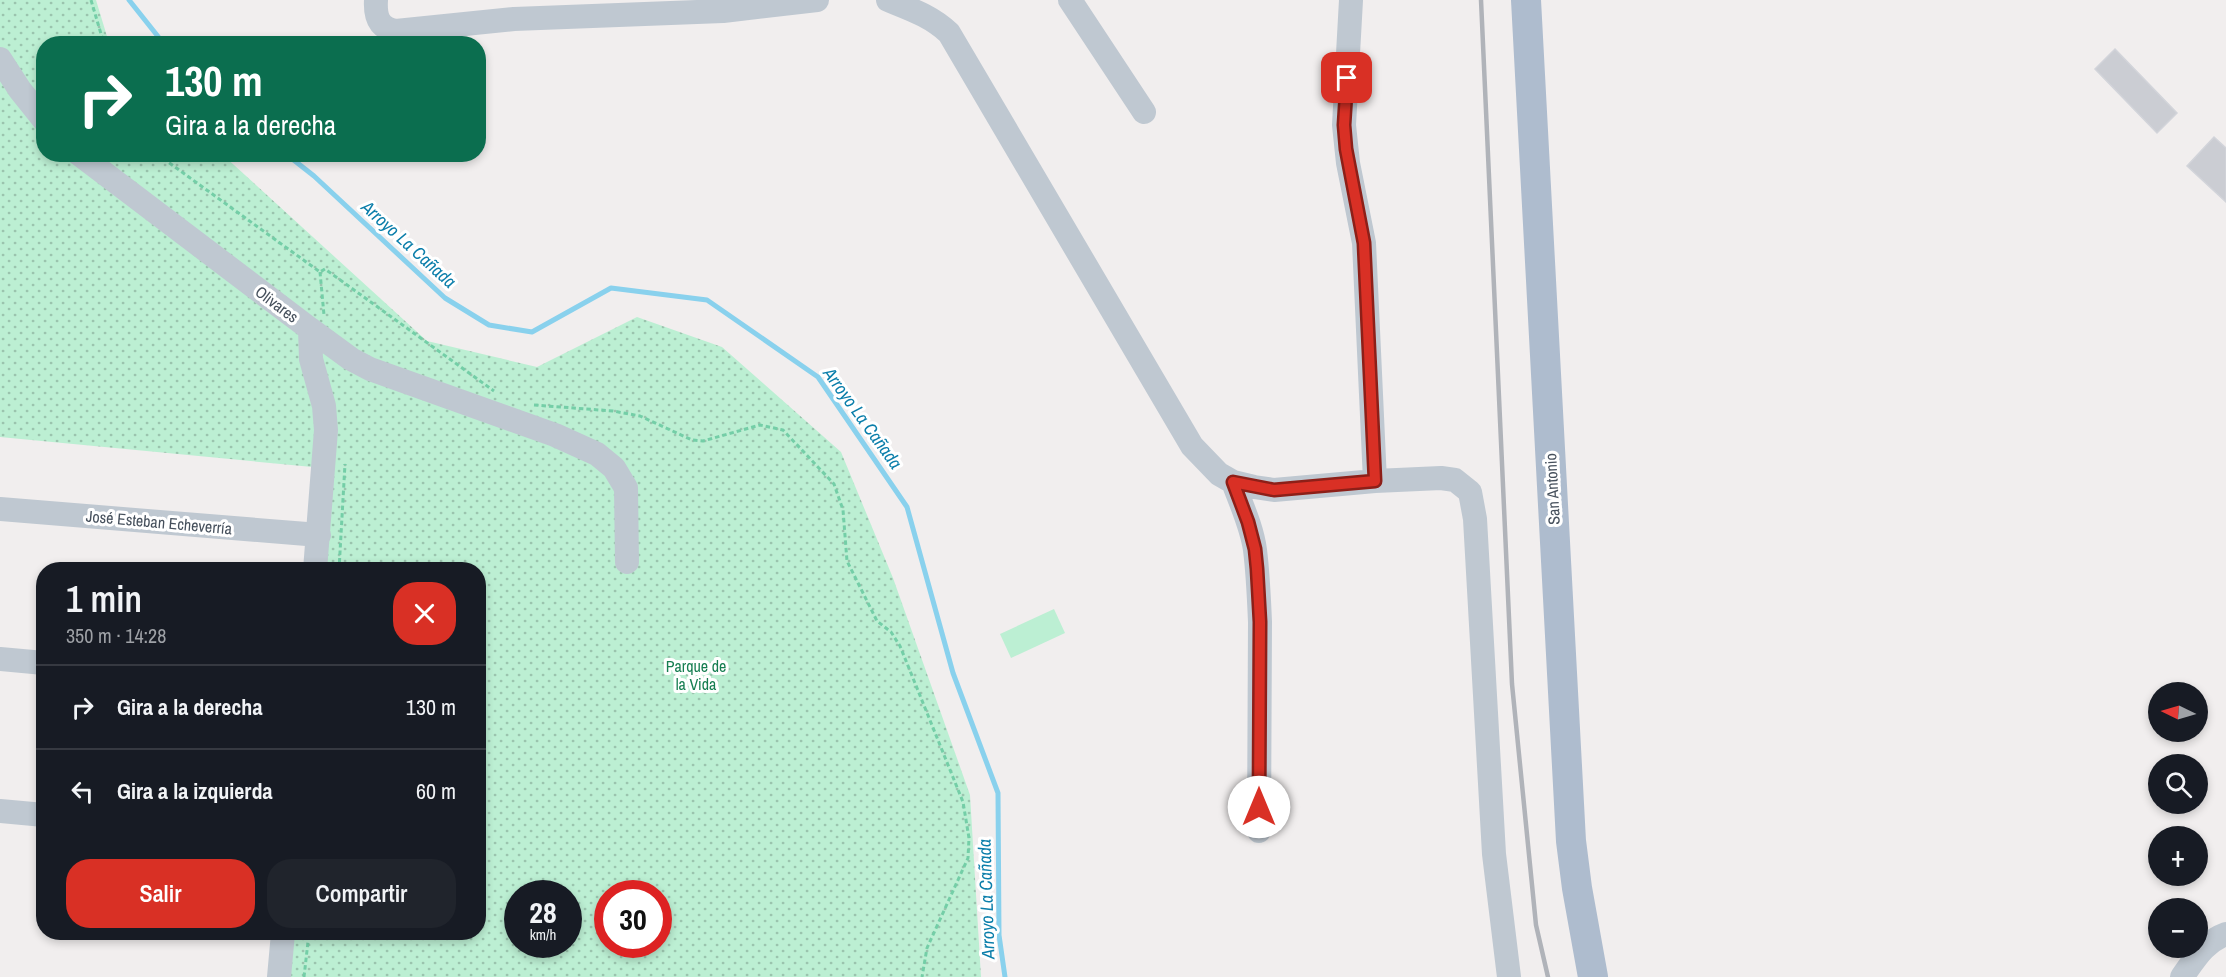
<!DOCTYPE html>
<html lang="es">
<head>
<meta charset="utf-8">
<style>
	:root { --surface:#171b24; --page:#20242c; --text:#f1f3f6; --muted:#9ea1a6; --line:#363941; --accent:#d93025 }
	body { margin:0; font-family:"Archivo Narrow",sans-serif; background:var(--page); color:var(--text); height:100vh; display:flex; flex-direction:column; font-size:22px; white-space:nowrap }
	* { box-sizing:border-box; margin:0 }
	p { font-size:20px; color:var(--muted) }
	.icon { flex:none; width:33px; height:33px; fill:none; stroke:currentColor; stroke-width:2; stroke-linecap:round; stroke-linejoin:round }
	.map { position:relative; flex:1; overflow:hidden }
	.drawer { position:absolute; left:36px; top:562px; width:450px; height:378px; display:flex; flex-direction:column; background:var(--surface); border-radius:24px; box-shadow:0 3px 9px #0003 }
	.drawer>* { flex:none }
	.top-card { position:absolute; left:36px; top:36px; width:450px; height:126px; border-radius:24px; box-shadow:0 3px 9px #0003; background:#0b6e4f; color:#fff; overflow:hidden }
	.needle { width:39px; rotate:275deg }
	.tools { position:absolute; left:2148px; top:682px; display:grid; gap:12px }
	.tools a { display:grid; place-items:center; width:60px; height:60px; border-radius:50%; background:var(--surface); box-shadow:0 3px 9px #0003; font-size:30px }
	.speed { position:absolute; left:504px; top:880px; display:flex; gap:12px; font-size:30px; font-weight:700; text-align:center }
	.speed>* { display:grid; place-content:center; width:78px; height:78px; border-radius:50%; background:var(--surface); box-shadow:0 3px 9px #0003; line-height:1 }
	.speed small { font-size:15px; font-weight:400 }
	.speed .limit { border:9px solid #d22; background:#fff; color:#111 }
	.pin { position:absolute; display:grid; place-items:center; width:51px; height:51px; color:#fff; margin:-26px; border-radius:12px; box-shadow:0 3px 9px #0006 }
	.me { position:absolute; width:66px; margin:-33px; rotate:0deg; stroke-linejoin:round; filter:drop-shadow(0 0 4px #0008) }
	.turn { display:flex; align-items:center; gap:21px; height:126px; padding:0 30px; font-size:27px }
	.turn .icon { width:78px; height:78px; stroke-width:2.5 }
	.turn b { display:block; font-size:42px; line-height:51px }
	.round { display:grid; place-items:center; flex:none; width:63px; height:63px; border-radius:24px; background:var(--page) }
	.head { display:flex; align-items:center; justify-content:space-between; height:102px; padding:0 30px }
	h1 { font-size:36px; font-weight:600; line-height:45px }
	.action { display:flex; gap:12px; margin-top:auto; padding:12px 30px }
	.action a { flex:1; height:69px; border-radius:24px; background:var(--accent); color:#fff; font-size:24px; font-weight:600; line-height:69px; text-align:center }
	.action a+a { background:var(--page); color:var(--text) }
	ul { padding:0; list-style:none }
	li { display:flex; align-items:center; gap:18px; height:84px; padding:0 30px; border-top:2px solid var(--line) }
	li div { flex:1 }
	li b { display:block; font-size:22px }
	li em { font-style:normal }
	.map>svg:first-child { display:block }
	.green { fill:url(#green-dots); fill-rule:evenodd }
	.pitch { fill:#bcefd3 }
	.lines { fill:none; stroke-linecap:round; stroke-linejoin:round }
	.stream { stroke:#89d1ed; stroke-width:5 }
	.building { fill:#cbcdd3; stroke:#d2d4da; stroke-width:1.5 }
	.path { stroke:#74cea7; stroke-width:3; stroke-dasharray:4.5 3; stroke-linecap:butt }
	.minor { stroke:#bfc8d1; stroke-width:24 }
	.major { stroke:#aebcce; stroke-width:30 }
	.rail { stroke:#b0b3b9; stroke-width:4.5 }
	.route-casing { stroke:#8d1f18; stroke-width:15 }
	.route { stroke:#d93025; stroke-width:10 }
	.labels { text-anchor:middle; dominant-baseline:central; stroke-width:6; stroke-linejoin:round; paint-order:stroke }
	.street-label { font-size:16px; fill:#46505c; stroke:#fff }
	.park-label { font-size:16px; fill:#167e51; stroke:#fff }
	.water-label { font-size:18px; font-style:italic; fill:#0b7eaa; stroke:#fff }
</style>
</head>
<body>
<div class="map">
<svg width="2226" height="977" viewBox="0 0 2226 977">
	<defs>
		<pattern id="green-dots" width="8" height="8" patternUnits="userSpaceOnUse" patternTransform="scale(1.5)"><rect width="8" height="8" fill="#bcefd3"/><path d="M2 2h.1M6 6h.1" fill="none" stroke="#9bc4ae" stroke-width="1.8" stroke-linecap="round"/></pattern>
	</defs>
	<rect width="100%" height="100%" fill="#f1eeee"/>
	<path class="green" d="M 0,0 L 96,0 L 109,43 L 44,44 L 44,154 L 223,155 L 427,341 L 537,367 L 637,317 L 722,347 L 841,452 L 893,578 L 970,795 L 981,977 L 279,977 L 283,933 L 478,933 L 478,570 L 315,570 L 323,468 L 0,437 ZM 518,894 L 568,894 L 568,945 L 518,945 ZM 608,894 L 658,894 L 658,945 L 608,945 Z"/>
	<path class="pitch" d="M 1054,609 L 1065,633 L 1011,658 L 1000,634 Z"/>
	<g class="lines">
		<path class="stream" d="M 129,0 L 164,44
			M 286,154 L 314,176 L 445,298 L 489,325 L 532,332 L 611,288 L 707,300 L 818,377 L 907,507 L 953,673 L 998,793 L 999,935 L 1005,977"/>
	</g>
	<path class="building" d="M 2115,49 L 2177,113 L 2157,133 L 2095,69 Z
		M 2214,137 L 2226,148 L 2226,202 L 2187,166 Z"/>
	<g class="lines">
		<path class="path" d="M 91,0 L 104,44
			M 157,154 L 320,272 L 325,269 L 494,391
			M 320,272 L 324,315
			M 534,405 L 613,411 L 640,416 L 692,440 L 703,441 L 760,425 L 783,430 L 834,484 L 843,510 L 847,561 L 877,621 L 891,632 L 900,646 L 963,802 L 969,838 L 968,858 L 927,948 L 922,977
			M 339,570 L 345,464
			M 304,977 L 309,933"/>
		<path class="minor" d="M 376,0 C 375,16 378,28 396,31 L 514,19 L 723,11 L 817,0
			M 888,0 C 910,9 931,16 949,33 L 1192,446 L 1219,474 L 1233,482 L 1254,487 L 1274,490 L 1375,481 L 1441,478 L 1455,480 L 1470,492 L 1475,519 L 1494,854 L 1509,977
			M 1070,0 L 1144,112
			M 1351,0 L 1344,125 L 1348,163 L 1364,243 L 1375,481
			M 0,59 L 20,90 L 44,120
			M 79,154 L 310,329 L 311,359 L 324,406 L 326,430 L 315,570
			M 310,329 L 351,359 L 370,369 L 555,435 L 597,454 L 614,468 L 626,488 L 627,562
			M 1233,482 C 1241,504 1252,527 1255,550 C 1258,574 1259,598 1260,622 L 1259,831
			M 0,509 L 319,535
			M 0,659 L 44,663
			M 0,811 L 44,815
			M 279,977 L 283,933
			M 2182,977 C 2195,959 2204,942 2226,934"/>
		<path class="major" d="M 1526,0 L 1571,841 L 1577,888 L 1593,977"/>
		<path class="rail" d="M 1481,0 L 1512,684 L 1536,925 L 1548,977"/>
	</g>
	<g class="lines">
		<defs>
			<path id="route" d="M 1259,807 L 1260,622 L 1257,569 L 1255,549 L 1248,522 L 1233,482 L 1274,490 L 1375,481 L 1364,243 L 1346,149 L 1344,125 L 1347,78"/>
		</defs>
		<use href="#route" class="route-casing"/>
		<use href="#route" class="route"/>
	</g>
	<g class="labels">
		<g class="street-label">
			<text transform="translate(277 304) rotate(37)">Olivares</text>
			<text transform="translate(1552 489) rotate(-93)">San Antonio</text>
			<text transform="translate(159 522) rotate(5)">José Esteban Echeverría</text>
		</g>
		<g class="park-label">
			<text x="696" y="666">Parque de<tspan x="696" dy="18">la Vida</tspan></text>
		</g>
		<g class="water-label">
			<text transform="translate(409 244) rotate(42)">Arroyo La Cañada</text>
			<text transform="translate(863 418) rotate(54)">Arroyo La Cañada</text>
			<text transform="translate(986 899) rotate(-92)">Arroyo La Cañada</text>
		</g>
	</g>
</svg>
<div class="tools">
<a><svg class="needle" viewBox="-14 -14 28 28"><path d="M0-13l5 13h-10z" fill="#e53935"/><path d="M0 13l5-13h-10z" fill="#9ea1a6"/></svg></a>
<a><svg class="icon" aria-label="search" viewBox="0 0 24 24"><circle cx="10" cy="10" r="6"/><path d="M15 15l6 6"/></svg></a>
<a>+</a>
<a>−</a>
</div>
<div class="speed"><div>28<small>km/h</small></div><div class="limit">30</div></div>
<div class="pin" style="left:1347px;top:78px;background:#d93025"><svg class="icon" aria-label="arrive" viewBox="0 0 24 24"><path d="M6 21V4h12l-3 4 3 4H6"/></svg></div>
<svg class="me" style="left:1259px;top:807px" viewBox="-20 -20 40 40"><circle r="19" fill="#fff"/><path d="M0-13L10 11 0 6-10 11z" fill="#d93025"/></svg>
<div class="top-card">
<div class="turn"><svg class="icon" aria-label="right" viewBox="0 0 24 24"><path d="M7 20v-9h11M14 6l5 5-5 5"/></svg><div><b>130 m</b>Gira a la derecha</div></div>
</div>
<section class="drawer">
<div class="head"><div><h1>1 min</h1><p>350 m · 14:28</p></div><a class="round" style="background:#d93025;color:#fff"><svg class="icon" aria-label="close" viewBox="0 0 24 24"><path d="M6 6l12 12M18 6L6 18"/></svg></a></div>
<ul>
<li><svg class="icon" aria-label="right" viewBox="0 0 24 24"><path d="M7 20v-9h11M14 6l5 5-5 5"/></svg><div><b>Gira a la derecha</b></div><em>130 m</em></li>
<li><svg class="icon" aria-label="left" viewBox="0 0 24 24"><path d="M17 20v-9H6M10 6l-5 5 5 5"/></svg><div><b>Gira a la izquierda</b></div><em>60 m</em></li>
</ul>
<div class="action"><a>Salir</a><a>Compartir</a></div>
</section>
</div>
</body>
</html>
